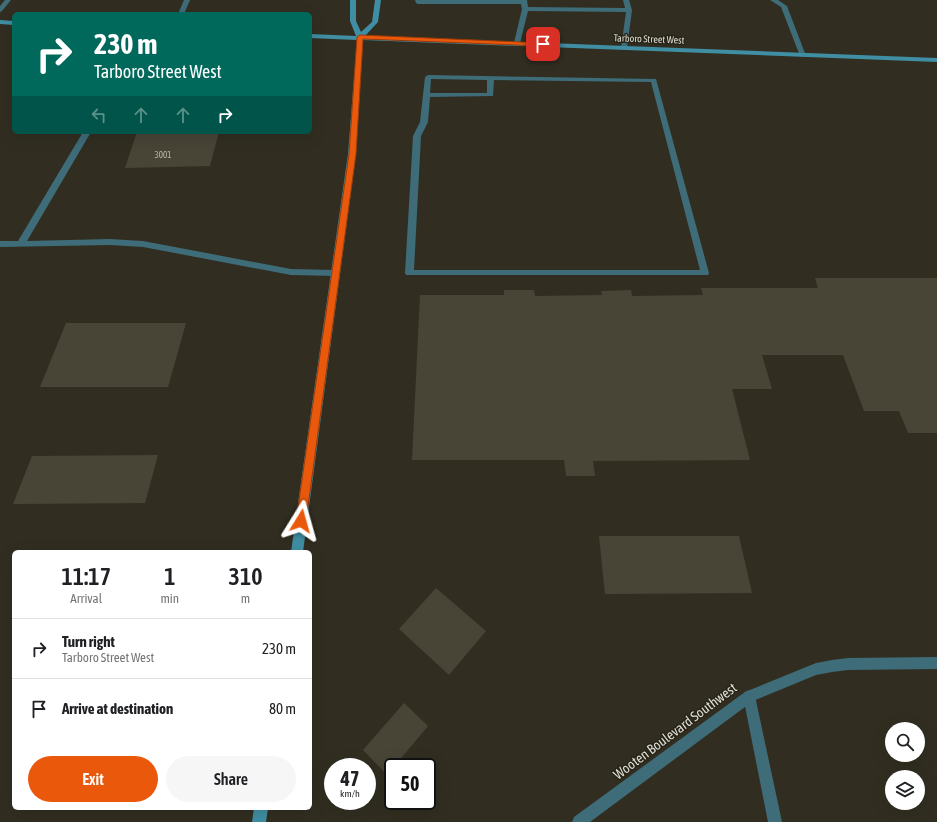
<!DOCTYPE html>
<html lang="en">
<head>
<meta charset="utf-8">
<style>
	:root { --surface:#fff; --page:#f6f6f6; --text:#202124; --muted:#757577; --line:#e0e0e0; --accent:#ea580c }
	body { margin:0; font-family:"Asap Condensed",sans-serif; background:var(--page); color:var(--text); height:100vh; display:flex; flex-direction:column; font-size:15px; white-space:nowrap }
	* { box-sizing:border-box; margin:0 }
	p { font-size:13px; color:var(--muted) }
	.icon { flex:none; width:22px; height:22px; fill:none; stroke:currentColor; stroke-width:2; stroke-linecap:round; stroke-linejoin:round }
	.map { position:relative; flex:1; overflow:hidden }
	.sheet { position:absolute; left:12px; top:550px; width:300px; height:260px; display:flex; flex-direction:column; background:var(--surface); border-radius:6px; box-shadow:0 4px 16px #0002 }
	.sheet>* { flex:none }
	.banner { position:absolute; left:12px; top:12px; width:300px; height:122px; border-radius:6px; box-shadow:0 4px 16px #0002; background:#00695c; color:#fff; overflow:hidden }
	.fabs { position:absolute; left:885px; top:722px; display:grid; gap:8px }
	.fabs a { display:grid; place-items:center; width:40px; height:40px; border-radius:50%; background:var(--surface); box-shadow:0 4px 16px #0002; font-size:20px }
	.speed { position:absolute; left:324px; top:758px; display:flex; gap:8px; font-size:20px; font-weight:700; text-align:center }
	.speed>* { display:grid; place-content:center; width:52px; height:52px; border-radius:50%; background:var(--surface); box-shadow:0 4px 16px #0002; line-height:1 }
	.speed small { font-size:10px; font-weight:400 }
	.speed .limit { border:2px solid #111; border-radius:6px; background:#fff; color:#111 }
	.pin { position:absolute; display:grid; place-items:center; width:34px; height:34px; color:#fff; margin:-17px; border-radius:8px; box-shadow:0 2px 6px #0006 }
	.me { position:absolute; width:44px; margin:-22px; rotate:8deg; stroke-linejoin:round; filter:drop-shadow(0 0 3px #0008) }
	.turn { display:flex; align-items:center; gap:14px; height:84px; padding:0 16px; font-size:18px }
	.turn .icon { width:52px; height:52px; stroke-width:2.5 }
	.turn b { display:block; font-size:28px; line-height:34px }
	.lanes { display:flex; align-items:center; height:38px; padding:0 16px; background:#0003; justify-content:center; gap:20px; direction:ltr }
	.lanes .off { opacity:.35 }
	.eta { display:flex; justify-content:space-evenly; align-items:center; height:68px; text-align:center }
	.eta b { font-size:24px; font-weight:600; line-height:28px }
	.button { display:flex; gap:8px; margin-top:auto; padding:8px 16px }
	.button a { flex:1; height:46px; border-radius:24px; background:var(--accent); color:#fff; font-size:16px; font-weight:600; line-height:46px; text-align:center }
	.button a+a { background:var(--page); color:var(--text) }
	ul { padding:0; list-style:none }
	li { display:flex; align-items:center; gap:12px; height:60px; padding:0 16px; border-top:1px solid var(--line) }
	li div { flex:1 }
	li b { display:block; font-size:15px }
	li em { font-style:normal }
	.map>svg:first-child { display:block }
	.building { fill:#484537 }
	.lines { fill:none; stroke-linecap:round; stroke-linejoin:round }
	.service { fill:#3e6c79; fill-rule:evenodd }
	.minor { fill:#3e6c79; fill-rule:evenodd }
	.tertiary { fill:#3e6c79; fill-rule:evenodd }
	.secondary { fill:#3f8ea3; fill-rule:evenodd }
	.route { fill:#ea580c; stroke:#983908 }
	.labels { text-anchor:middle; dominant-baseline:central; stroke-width:3; stroke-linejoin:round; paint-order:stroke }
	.far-number-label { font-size:9px; fill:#b8b7ad }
	.far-street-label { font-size:10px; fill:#deddd4; stroke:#272418 }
	.near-street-label { font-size:14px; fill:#deddd4; stroke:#272418 }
</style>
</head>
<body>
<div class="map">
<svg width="937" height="822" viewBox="0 0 937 822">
	<rect width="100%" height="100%" fill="#312e21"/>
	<path class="building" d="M 137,132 L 219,132 L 210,166 L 125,168 Z
		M 815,278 L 937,278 L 937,433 L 908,433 L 899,411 L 864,411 L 843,355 L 762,355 L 772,389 L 732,389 L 750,460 L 593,461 L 595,476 L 566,476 L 564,460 L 412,460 L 420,295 L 504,295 L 504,290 L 534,290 L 535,296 L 602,295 L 601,291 L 631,290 L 632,296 L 703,295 L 701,288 L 818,288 Z
		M 66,323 L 186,323 L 168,387 L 40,387 Z
		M 158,455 L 145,503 L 13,504 L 32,456 Z
		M 599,536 L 739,536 L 752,593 L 605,594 Z
		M 436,588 L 486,631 L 449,675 L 399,629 Z
		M 404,703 L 428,726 L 387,775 L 363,750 Z"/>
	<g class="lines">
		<path class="service" d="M 5,0 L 11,0 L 2,11 L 0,12 L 0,6 Z
			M 184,0 L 190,0 L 184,14 L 178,14 Z
			M 415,0 L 527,0 L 528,7 L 625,8 L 623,0 L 629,0 L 632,10 L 627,48 L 624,50 L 621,48 L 626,12 L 528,11 L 520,43 L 517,45 L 514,43 L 522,9 L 521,4 L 418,4 L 416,3 Z
			M 770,0 L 778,0 L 787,6 L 806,56 L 805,57 L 800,56 L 781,7 Z
			M 428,75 L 656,79 L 709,273 L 708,275 L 406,275 L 405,273 L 413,136 L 420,122 L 425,77 ZM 431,79 L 487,80 L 487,93 L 430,93 ZM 494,80 L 651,82 L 700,270 L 414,270 L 421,136 L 428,122 L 430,97 L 493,96 Z
			M 83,132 L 91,132 L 27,241 L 110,239 L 143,241 L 291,269 L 335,270 L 339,273 L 335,276 L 291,275 L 143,247 L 110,245 L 0,247 L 0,241 L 18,241 Z"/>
		<path class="minor" d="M 749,690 L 753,692 L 755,696 L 782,822 L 768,822 L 743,696 L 745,692 Z"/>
		<path class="tertiary" d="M 937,657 L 937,669 L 848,670 L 832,672 L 816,675 L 753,701 L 590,822 L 572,822 L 574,817 L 745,692 L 816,663 L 832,660 L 848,658 Z"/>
		<path class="secondary" d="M 350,0 L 356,0 L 356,21 L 361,32 L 372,22 L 375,0 L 381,0 L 378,22 L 365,36 L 937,58 L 937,62 L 363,40 L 356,154 L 303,552 L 291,552 L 348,154 L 357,40 L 310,38 L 310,34 L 356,36 L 350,21 Z
			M 0,20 L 14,21 L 14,25 L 0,24 Z
			M 254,808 L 268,808 L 266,822 L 252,822 Z"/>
	</g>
	<path class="route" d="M 360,35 L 543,43 L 546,44 L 543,46 L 363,39 L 356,154 L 306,521 L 305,524 L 301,526 L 298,524 L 296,521 L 349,154 L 357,37 Z"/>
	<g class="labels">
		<g class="far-number-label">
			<text x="163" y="155">3001</text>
		</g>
		<g class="far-street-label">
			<text transform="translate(649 39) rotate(2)">Tarboro Street West</text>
		</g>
		<g class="near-street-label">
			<text transform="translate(675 731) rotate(-37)">Wooten Boulevard Southwest</text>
		</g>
	</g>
</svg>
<div class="fabs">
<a><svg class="icon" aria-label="search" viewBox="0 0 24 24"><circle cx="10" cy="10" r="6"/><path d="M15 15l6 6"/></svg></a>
<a><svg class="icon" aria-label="layers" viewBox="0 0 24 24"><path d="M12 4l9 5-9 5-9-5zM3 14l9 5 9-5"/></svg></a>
</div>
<div class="speed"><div>47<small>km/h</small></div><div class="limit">50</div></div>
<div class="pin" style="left:543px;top:44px;background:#d93025"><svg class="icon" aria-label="arrive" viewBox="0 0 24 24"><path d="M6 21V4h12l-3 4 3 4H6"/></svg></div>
<svg class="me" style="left:301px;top:521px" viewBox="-20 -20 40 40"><path d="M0-17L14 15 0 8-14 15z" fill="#ea580c" stroke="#fff" stroke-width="4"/></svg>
<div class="banner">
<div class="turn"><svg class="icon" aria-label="right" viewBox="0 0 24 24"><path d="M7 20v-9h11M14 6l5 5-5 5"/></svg><div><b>230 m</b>Tarboro Street West</div></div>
<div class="lanes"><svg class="icon off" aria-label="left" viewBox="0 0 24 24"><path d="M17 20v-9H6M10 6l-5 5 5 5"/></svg><svg class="icon off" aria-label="ahead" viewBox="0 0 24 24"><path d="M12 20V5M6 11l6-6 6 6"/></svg><svg class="icon off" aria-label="ahead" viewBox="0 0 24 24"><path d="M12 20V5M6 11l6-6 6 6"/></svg><svg class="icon" aria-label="right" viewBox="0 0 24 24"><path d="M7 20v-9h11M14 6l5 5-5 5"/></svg></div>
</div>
<section class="sheet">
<div class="eta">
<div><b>11:17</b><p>Arrival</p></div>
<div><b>1</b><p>min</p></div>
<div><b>310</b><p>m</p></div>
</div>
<ul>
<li><svg class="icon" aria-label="right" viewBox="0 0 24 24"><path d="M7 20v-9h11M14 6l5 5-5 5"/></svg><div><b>Turn right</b><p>Tarboro Street West</p></div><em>230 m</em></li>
<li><svg class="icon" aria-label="arrive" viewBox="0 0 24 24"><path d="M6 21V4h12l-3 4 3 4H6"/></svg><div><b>Arrive at destination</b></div><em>80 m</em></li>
</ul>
<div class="button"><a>Exit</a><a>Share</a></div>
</section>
</div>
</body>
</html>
